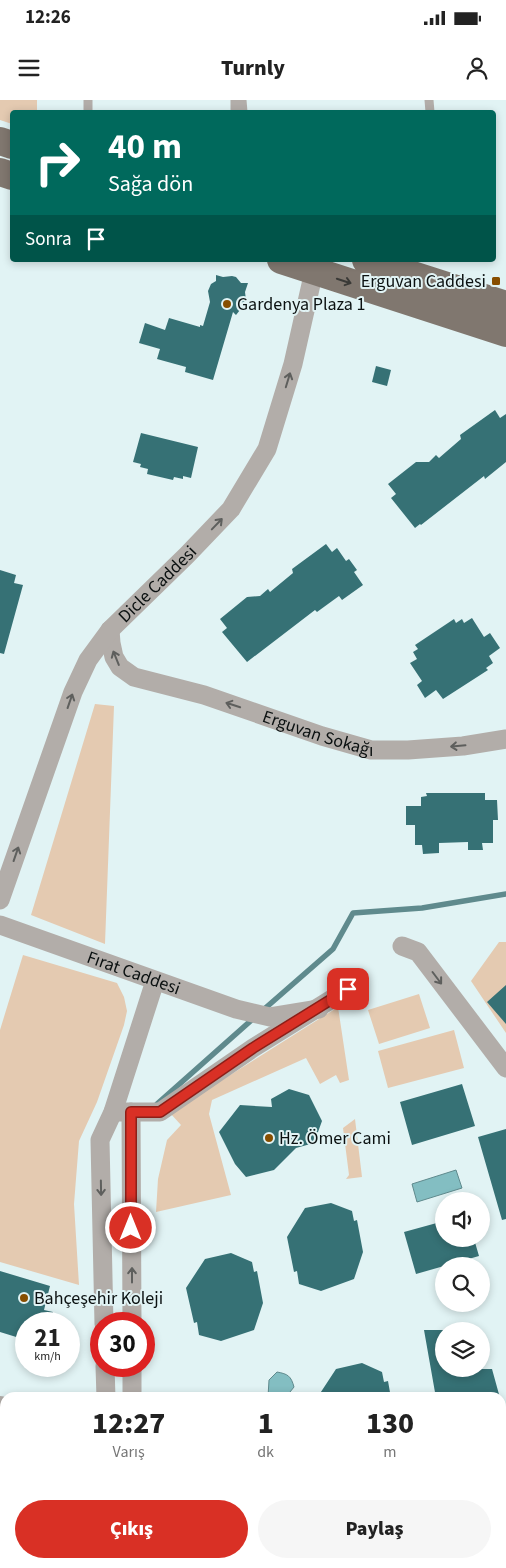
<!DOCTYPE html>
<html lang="tr">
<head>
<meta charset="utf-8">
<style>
	:root { --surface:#fff; --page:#f6f6f6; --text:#222; --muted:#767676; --accent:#d93025 }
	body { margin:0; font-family:"Source Sans 3",sans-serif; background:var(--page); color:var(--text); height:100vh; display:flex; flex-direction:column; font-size:19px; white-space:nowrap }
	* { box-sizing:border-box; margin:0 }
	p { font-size:16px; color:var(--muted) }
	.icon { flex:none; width:28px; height:28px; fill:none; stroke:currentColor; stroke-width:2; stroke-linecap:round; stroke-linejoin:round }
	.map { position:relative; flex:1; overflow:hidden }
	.drawer { position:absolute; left:0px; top:1292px; width:506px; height:176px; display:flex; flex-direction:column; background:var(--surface); border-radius:15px 15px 0 0; box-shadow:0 2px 8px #0003 }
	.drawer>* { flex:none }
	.guide { position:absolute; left:10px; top:10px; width:486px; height:152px; border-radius:5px; box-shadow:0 2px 8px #0003; background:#00695c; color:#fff; overflow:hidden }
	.buttons { position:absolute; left:435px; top:1092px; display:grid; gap:10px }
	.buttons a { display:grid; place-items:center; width:55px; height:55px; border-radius:50%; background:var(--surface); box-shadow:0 2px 8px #0003; font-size:25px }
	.speed { position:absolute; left:15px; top:1212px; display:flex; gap:10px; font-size:25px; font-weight:700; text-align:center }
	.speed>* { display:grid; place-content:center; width:65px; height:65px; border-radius:50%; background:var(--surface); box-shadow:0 2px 8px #0003; line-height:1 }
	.speed small { font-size:12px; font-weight:400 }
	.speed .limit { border:8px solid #d22; background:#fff; color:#111 }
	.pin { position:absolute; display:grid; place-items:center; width:42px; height:42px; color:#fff; margin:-21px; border-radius:10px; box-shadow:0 2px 8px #0006 }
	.me { position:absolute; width:55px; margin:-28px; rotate:0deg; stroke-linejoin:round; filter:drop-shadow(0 0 4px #0008) }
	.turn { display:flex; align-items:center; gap:18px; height:105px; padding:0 15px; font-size:22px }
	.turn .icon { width:65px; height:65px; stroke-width:2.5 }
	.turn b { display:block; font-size:35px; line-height:42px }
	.then { display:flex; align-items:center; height:48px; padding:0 15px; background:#0003; gap:10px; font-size:19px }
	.eta { display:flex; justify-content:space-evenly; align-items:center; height:85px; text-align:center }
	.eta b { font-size:30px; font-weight:800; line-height:35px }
	.action { display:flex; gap:10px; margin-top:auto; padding:10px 15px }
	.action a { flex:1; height:58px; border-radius:30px; background:var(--accent); color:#fff; font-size:20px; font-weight:800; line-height:58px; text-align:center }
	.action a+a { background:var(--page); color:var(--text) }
	.status { display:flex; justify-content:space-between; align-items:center; height:35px; padding:0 25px; background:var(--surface); direction:ltr }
	.status svg { height:14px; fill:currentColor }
	header { display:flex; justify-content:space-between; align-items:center; height:65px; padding:0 15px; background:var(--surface); font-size:22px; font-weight:800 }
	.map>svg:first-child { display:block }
	.green { fill:#e4cab1 }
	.water { fill:#83bec2; stroke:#5f8a8d }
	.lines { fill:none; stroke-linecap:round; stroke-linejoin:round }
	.stream { stroke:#5f8a8d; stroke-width:5.5 }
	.building { fill:#367175 }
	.service { stroke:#b2ada9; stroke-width:9 }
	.minor { stroke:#b2ada9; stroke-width:19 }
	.tertiary { stroke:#b2ada9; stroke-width:22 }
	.primary { stroke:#80776f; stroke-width:28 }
	.oneway { stroke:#3a3a37 }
	.oneway2 { stroke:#5e5f5d }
	.route-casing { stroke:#8d1f18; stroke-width:12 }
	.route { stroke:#d93025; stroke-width:9 }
	.poi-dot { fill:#874e00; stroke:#e1f3f4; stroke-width:2 }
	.labels { text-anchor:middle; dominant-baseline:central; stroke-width:4; stroke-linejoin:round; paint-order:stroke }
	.poi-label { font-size:18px; fill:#0b1111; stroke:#e1f3f4; text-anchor:start }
	.street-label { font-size:18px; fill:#0b1111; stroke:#e1f3f4 }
</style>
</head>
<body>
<div class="status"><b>12:26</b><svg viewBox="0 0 49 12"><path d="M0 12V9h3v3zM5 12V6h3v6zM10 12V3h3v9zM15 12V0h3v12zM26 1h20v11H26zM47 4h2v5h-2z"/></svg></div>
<header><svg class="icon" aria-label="menu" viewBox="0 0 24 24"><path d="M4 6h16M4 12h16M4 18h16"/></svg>Turnly<svg class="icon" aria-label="person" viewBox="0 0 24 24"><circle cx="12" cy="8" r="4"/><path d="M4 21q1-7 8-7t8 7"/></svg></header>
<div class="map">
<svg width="506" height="1468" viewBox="0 0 506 1468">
	<rect width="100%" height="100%" fill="#e1f3f4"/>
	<path class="green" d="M 0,0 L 37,0 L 37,12 L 12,12 L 12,24 L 0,20 Z
		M 95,604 L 114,606 L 105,844 L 31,815 Z
		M 499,842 L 506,842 L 506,933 L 471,881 Z
		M 23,855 L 117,883 L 124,897 L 127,911 L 124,925 L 97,1002 L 79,1041 L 74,1104 L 79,1185 L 0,1162 L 0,930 Z
		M 419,894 L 430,928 L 379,944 L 368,910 Z
		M 338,907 L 349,980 L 340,983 L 336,975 L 320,984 L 306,958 L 212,1000 L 209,1014 L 231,1095 L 156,1112 L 158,1079 L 167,1040 L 181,1025 L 170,1013 Z
		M 454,930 L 464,968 L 388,988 L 378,951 Z
		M 355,1019 L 362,1077 L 346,1079 L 349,1075 L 343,1028 Z"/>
	<path class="water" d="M 456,1070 L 462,1088 L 417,1102 L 412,1084 Z
		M 277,1272 C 288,1274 291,1276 294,1287 L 290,1292 L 290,1297 L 268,1297 L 269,1280 Z"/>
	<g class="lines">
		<path class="stream" d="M 262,911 L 333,849 L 353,813 L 422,808 L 506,794
			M 157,1004 L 255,917
			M 4,1468 L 5,1460"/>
	</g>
	<path class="building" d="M 216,175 L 223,177 L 232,176 L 236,177 L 241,183 L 248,183 L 245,192 L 246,200 L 244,205 L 236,215 L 233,212 L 213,280 L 185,272 L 186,267 L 157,259 L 160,249 L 139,243 L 145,223 L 165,230 L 169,218 L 200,227 L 200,225 L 203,226 L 210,202 L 208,191 L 211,184 L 216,181 Z
		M 376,266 L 391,270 L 387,286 L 372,282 Z
		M 495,310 L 500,318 L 506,314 L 506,362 L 485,379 L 484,376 L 421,425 L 420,424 L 415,428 L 391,398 L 396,394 L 388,384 L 416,362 L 429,362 L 436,355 L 439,358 L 461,339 L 460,335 Z
		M 141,333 L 198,347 L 191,378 L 183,376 L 183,379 L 174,377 L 173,380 L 147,374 L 148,369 L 140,367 L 141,364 L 133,362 Z
		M 326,444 L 332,452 L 337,448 L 346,461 L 349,459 L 357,470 L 354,472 L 363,485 L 342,500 L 339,496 L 317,512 L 315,510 L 247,562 L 222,532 L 227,528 L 220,519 L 247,497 L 260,496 L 268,489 L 270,492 L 293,473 L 292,469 Z
		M 0,470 L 16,475 L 14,483 L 23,485 L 4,554 L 0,553 Z
		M 472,518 L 484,537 L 490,533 L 500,548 L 489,556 L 493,563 L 486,568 L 488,570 L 443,599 L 436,590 L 425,598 L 417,585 L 422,581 L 410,563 L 417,559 L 413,552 L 418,549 L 415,545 L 454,519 L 456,523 L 462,519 L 464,523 Z
		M 426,693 L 485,693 L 485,700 L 497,700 L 498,720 L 493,720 L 493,743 L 482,743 L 483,750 L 468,750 L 468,742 L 439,743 L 439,753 L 423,754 L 422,745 L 415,745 L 415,725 L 406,725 L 406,706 L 421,706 L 421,697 L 427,696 Z
		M 506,885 L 506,924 L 487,902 Z
		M 462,984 L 475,1026 L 412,1045 L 400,1002 Z
		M 289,989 L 309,995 L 322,1021 L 314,1043 L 296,1048 L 274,1070 L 246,1077 L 235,1064 L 219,1032 L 240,1005 L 272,1007 L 271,999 Z
		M 506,1029 L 506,1119 L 502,1120 L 478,1037 Z
		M 331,1103 L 352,1111 L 354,1121 L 357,1120 L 363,1152 L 354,1179 L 321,1191 L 299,1184 L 297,1171 L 294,1172 L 287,1137 L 305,1108 Z
		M 444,1121 L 444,1139 L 474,1139 L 479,1156 L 416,1174 L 404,1132 Z
		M 231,1153 L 252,1162 L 254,1172 L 257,1171 L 263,1203 L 254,1230 L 221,1241 L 199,1235 L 197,1222 L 194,1223 L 186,1188 L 205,1159 Z
		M 0,1171 L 50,1186 L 44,1210 L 53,1212 L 50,1224 L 26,1224 L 26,1240 L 0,1232 Z
		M 424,1230 L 444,1230 L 444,1269 L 492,1269 L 500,1298 L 436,1298 Z
		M 362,1263 L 382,1272 L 384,1282 L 388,1281 L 391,1298 L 317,1298 L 336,1269 Z"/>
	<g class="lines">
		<path class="service" d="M 88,0 L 88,12
			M 235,0 L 235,12
			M 242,0 L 243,12
			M 429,0 L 430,12"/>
		<g class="minor">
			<path id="s1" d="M 110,530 L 111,543 L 114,557 L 120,567 L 134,577 L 204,595 L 322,636 L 371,650 L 408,650 L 463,646 L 506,639"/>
			<path id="s2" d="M 0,800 L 73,592 L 88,560 L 110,530 L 187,455 L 231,409 L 267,349 L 293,264 L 314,171"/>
			<path id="s3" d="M 0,825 L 236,909 L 270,917 L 319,909"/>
			<path d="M 402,846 L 418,852 L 506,968"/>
			<path d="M 113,1012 L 160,1012 L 253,948 L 348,889"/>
			<path d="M 131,1012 L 132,1224"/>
			<path d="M 104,1224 L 100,1040 L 113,1012 L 155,881"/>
			<path d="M 105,1266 L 106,1298"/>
			<path d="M 132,1266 L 132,1298"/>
			<path d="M 501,1347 L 506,1346"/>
			<path d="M 437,1464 L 438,1468"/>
		</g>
		<path class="tertiary" d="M 0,1307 L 5,1308
			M 111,1464 L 111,1468
			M 132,1464 L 132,1468"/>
		<path class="primary" d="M 0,41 L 12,45
			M 0,72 L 12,76
			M 281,160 L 506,233
			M 366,160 L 506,205"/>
	</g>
	<defs><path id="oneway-shaft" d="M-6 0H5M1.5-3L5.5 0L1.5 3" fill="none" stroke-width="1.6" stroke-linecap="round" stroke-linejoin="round" transform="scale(1.25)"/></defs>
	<use class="oneway" href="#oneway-shaft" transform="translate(344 181) rotate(18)"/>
	<g class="oneway2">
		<use href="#oneway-shaft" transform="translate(288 280) rotate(-73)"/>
		<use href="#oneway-shaft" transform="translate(217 424) rotate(-46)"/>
		<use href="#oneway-shaft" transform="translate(116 558) rotate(-112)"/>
		<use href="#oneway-shaft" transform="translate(70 601) rotate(-71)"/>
		<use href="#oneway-shaft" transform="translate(233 605) rotate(-162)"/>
		<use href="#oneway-shaft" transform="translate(458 646) rotate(175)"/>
		<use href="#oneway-shaft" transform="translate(16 754) rotate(-71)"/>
		<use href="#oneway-shaft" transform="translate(437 878) rotate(53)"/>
		<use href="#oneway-shaft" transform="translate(101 1088) rotate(89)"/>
		<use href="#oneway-shaft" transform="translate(132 1175) rotate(-90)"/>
	</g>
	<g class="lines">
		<defs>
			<path id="route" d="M 131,1128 L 131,1012 L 160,1012 L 253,948 L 348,889"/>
		</defs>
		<use href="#route" class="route-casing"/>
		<use href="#route" class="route"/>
	</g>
	<g class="poi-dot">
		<rect x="491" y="176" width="10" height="10" rx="2.5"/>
		<circle cx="227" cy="204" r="5"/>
		<circle cx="269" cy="1038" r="5"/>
		<circle cx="24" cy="1198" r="5"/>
	</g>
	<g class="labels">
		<g class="poi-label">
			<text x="486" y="181" text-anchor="end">Erguvan Caddesi</text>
			<text x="237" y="204">Gardenya Plaza 1</text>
			<text x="279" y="1038">Hz. Ömer Cami</text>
			<text x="34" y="1198">Bahçeşehir Koleji</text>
		</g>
		<g class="street-label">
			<text stroke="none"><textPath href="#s2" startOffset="359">Dicle Caddesi</textPath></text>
			<text stroke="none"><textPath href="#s1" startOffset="249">Erguvan Sokağı</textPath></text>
			<text stroke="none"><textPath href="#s3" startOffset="142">Fırat Caddesi</textPath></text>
		</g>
	</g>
</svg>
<div class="buttons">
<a><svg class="icon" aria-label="sound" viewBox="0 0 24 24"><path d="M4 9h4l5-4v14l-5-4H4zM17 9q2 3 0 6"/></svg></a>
<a><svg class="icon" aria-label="search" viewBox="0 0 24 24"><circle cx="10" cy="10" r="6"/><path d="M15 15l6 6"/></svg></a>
<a><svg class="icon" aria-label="layers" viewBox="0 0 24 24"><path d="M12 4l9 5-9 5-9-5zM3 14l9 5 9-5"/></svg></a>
</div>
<div class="speed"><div>21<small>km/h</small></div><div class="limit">30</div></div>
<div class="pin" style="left:348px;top:889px;background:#d93025"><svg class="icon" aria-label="arrive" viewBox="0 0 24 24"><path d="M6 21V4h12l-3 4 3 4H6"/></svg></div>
<svg class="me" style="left:131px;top:1128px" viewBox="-20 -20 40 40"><circle r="17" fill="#d93025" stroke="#fff" stroke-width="3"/><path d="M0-11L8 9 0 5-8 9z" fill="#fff"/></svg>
<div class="guide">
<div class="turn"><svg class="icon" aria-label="right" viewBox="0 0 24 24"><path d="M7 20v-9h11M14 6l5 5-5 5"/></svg><div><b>40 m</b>Sağa dön</div></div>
<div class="then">Sonra<svg class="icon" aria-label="arrive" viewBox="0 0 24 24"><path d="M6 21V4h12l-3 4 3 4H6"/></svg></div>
</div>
<section class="drawer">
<div class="eta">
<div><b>12:27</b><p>Varış</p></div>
<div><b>1</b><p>dk</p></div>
<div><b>130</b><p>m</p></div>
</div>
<div class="action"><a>Çıkış</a><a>Paylaş</a></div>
</section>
</div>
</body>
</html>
